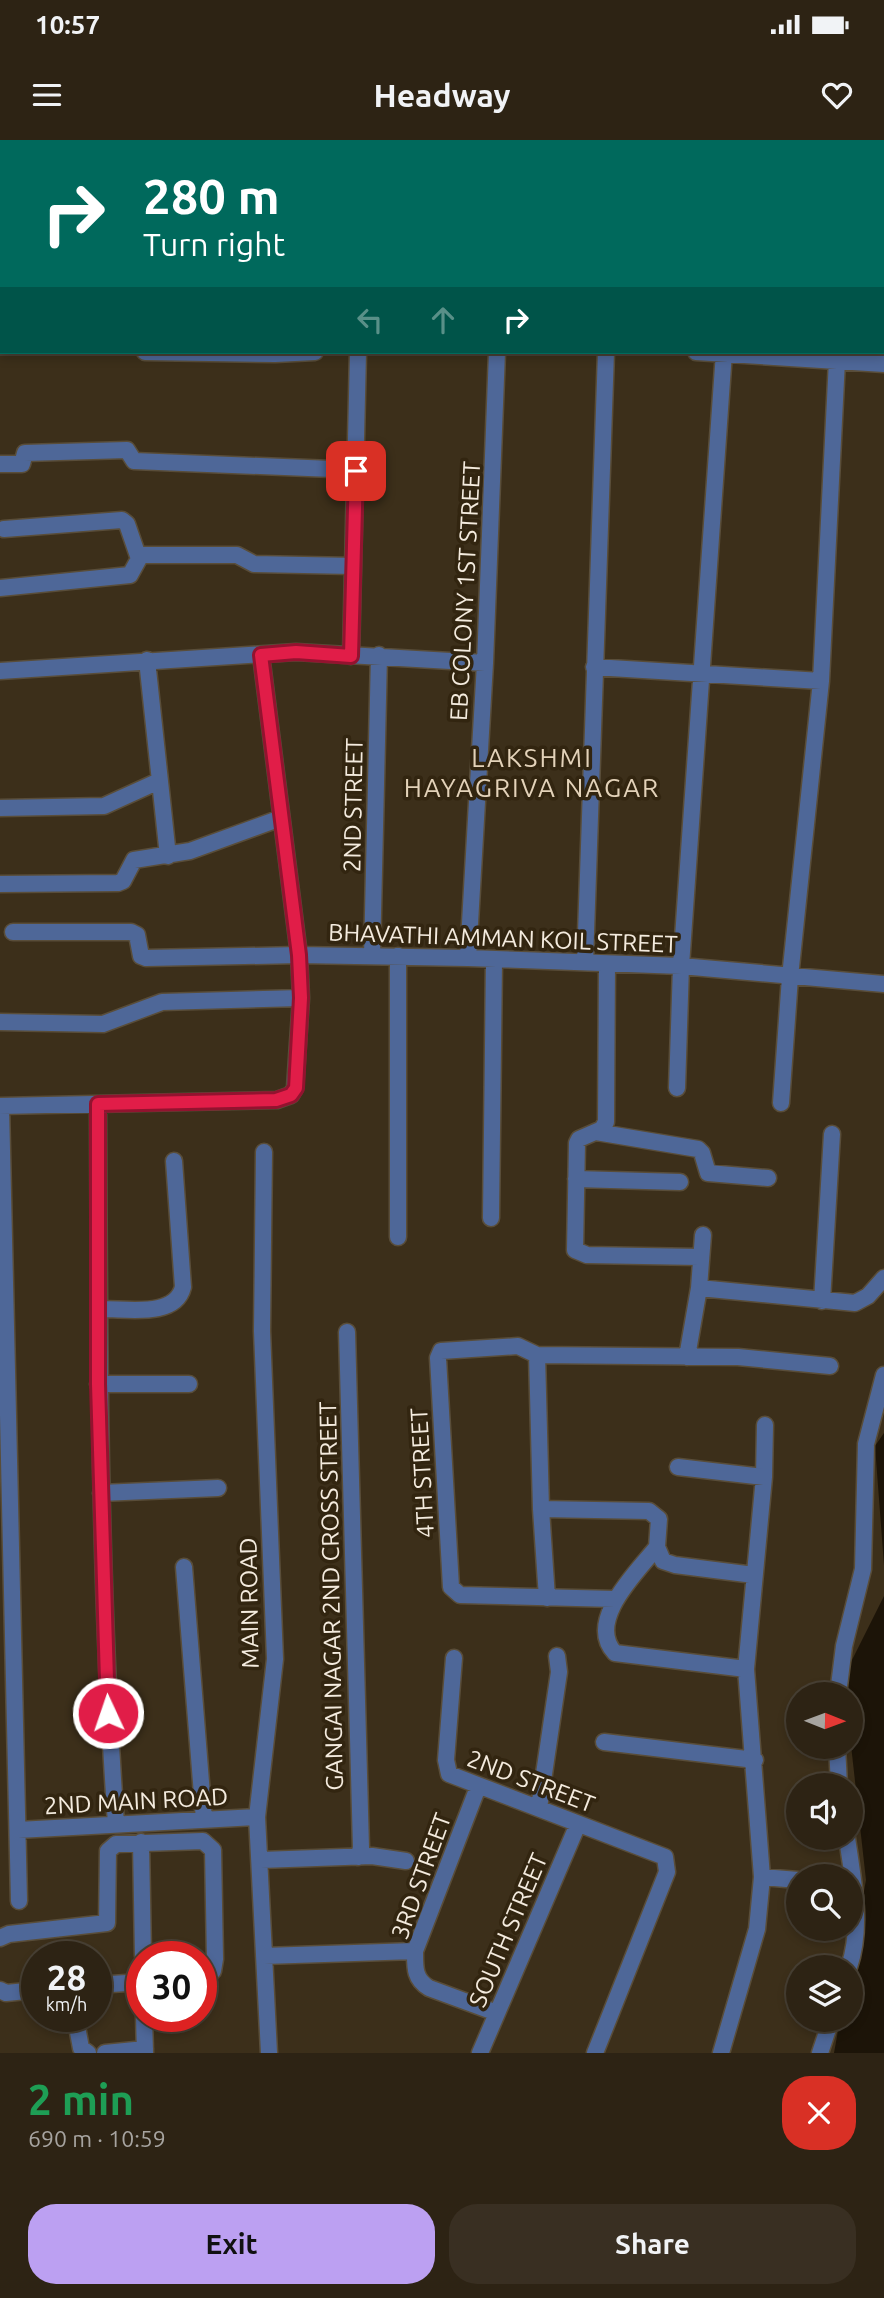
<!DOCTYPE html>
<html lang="en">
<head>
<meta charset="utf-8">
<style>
	:root { --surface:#2d2314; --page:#392f22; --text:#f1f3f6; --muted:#a7a4a0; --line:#484034; --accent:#bca0f2 }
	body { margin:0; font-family:Ubuntu,sans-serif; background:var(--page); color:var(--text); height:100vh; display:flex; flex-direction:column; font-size:26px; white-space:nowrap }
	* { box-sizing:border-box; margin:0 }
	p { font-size:23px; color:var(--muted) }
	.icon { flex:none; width:38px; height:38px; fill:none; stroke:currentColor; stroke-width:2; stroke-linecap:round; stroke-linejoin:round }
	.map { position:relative; height:1913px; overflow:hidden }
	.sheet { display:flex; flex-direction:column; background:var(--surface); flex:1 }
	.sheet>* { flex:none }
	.hud { position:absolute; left:0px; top:0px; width:886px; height:214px; box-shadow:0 4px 10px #0003,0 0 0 2px var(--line); background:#00695c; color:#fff; overflow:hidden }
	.needle { width:46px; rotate:91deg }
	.fabs { position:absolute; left:786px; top:1542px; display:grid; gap:14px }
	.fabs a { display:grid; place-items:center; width:77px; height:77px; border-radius:50%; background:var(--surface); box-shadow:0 4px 10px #0003,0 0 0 2px var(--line); font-size:35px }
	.speed { position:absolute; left:21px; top:1801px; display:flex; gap:14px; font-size:35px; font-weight:700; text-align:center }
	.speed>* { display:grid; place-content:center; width:91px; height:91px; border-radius:50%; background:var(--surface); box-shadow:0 4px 10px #0003,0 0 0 2px var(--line); line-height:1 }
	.speed small { font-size:18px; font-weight:400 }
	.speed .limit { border:10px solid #d22; background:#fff; color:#111 }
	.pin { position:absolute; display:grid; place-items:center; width:60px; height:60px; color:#fff; margin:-30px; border-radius:14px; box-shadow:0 4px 10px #0006 }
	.me { position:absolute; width:77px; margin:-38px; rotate:357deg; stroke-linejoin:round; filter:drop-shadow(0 0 5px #0008) }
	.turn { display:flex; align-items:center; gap:24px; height:147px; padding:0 28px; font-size:32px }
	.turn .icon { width:91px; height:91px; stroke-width:2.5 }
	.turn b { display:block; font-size:49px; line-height:60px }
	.lanes { display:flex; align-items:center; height:66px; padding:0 28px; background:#0003; justify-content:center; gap:35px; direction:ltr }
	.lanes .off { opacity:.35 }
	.round { display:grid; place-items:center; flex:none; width:74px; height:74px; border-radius:28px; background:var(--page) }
	.head { display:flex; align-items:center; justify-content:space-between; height:119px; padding:0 28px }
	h1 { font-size:42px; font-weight:600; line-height:52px; color:#1e9e55 }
	.primary-button { display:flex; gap:14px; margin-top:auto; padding:14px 28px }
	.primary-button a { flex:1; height:80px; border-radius:28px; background:var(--accent); color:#111; font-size:28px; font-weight:600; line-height:80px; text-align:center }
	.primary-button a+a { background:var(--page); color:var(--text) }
	.status { display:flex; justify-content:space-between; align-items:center; height:49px; padding:0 35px; background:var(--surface); direction:ltr }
	.status svg { height:19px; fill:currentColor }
	header { display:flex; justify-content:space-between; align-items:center; height:91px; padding:0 28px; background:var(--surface); font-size:32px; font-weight:600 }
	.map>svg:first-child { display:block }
	.water { fill:#1c1408 }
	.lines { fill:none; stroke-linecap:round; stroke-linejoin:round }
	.street-casing { stroke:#594d39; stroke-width:19 }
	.street { stroke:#4e6798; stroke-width:16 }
	.route-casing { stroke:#92132f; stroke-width:18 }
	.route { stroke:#e11d48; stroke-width:12 }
	.labels { text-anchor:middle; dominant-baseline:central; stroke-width:7; stroke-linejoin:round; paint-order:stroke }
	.street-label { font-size:24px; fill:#f4ebde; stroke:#322510 }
	.neighbourhood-label { font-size:26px; letter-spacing:2px; fill:#e3d2b9; stroke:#322510 }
</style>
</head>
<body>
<div class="status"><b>10:57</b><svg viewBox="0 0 49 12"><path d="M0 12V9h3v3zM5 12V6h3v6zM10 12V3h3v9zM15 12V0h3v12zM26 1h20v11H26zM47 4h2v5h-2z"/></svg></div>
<header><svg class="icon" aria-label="menu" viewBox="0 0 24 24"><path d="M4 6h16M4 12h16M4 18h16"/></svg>Headway<svg class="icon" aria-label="heart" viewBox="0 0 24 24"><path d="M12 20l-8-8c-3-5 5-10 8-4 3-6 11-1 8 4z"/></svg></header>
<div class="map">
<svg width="884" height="1913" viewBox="0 0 884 1913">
	<rect width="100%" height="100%" fill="#3c2f1a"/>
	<path class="water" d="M 884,1293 L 884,1425 L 875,1306 Z
		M 884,1456 L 884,1913 L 834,1913 L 840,1880 L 850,1880 L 850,1827 L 866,1740 L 851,1605 L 850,1554 L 845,1554 L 843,1538 Z"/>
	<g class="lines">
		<defs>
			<path id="street" d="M 29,2 L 29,0
				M 144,2 L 144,0
				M 560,2 L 560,0
				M 742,2 L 742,0
				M 845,2 L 845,0
				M 0,68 L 2,69
				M 0,187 L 2,187
				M 145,212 L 275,214 L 315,212
				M 696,212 L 884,224
				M 0,324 L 22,324 L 25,313 L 127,310 L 134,321 L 356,330
				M 4,389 L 122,380 L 127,384 L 138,416
				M 0,448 L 130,435 L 141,415 L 237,415 L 254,424 L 353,426
				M 351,516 L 358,212
				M 147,520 L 168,716
				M 594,527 L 821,541 L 790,837 L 781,963
				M 0,531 L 296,512 L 485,523
				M 821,541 L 837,220
				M 0,668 L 104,666 L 159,641
				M 0,744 L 118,743 L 123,741 L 134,720 L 190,711 L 281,678
				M 13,792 L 131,792 L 137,795 L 141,816 L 146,818 L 299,815 L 468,818 L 681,826 L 884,844
				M 372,816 L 379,515
				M 468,818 L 485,523 L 497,212
				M 585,822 L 606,212
				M 607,824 L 606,982 L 602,989 L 579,999 L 577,1003 L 575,1110 L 587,1115 L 699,1117
				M 0,882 L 103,884 L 162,862 L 301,858
				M 677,948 L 681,826 L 724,212
				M 98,964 C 99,1204 99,1444 116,1684
				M 0,966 L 277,960 L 291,955 L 295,948 L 301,858 L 299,815 L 261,515
				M 1,966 L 19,1761
				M 596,992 L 698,1009 L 702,1013 L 708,1033 L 768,1038
				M 264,1012 L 262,1191 L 275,1519 L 257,1677 L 269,1913
				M 576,1039 L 680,1042
				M 491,1078 L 494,820
				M 398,1097 L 398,816
				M 699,1148 L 855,1163 L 868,1156 L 884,1138
				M 822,1161 L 832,994
				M 99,1169 C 125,1168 175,1179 183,1147 L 174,1021
				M 347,1192 L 361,1708 L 358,1717
				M 537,1215 L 518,1206 L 441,1211 L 438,1218 L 451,1447 L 460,1455 L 615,1459
				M 537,1215 L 738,1217 L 830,1226
				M 537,1215 L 541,1369 L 547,1458
				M 687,1217 L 699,1148 L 703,1095
				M 98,1244 L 189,1244
				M 678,1327 L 764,1337
				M 101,1353 L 218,1348
				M 541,1369 L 649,1371 L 659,1379 L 657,1407 L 663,1421 L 675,1425 L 754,1435
				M 657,1407 C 638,1431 585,1481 615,1513 L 746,1529
				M 184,1427 L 204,1680
				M 454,1518 L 446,1620 L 449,1634 L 665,1717 L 667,1732 L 595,1913
				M 838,1554 L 844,1506 L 863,1429 L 866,1304 L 884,1235
				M 604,1602 L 755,1620
				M 837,1606 L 839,1645
				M 478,1647 L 415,1811 C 415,1827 414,1839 429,1848 L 497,1873
				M 539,1668 L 559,1532 L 557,1516
				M 18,1690 L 257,1677
				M 847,1698 C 853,1740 863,1786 849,1827
				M 141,1702 L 143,1816
				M 261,1720 L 372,1716 L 406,1721
				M 762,1737 L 798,1740
				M 0,1798 L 9,1794 L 107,1783 L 108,1711 L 116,1704 L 203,1701 L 213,1710 L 215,1819 L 213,1831 L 201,1840
				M 264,1816 L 415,1811
				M 96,1845 L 142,1842
				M 0,1850 L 6,1853 L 37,1850
				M 75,1876 L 81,1908 L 88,1913
				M 144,1876 L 145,1913
				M 105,1913 L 145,1909
				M 480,1913 L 578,1684
				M 721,1913 L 757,1789 L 762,1737 L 746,1529 L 764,1337 L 765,1285
				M 820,1913 L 831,1880"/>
		</defs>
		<use href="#street" class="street-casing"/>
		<use href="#street" class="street"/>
	</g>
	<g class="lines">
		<defs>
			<path id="route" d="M 108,1573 L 98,1244 L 98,964 L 276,960 L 291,955 L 296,948 L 301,858 L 299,815 L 261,515 L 296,512 L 351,516 L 356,331"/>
		</defs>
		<use href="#route" class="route-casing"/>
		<use href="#route" class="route"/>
	</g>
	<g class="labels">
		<g class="street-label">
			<text transform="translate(465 451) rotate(-87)">EB COLONY 1ST STREET</text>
			<text transform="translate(353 665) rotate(-89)">2ND STREET</text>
			<text transform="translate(503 798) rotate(2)">BHAVATHI AMMAN KOIL STREET</text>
			<text transform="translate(422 1333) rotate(-93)">4TH STREET</text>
			<text transform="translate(331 1456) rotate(-91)">GANGAI NAGAR 2ND CROSS STREET</text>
			<text transform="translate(249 1463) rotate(-91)">MAIN ROAD</text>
			<text transform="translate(531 1641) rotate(21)">2ND STREET</text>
			<text transform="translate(136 1661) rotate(-3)">2ND MAIN ROAD</text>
			<text transform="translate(421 1736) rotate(-70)">3RD STREET</text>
			<text transform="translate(508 1790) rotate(-67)">SOUTH STREET</text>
		</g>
		<g class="neighbourhood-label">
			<text x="532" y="617">LAKSHMI<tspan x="532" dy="30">HAYAGRIVA NAGAR</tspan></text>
		</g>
	</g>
</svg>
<div class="fabs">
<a><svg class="needle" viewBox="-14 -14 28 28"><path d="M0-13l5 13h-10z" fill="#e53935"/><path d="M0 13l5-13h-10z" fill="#a7a4a0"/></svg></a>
<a><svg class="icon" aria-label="sound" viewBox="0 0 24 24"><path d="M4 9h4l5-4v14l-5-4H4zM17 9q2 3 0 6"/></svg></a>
<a><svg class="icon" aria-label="search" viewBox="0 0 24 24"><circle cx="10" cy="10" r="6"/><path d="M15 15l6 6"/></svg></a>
<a><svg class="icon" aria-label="layers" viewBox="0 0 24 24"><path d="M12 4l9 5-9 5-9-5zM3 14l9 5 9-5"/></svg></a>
</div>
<div class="speed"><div>28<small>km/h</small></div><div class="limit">30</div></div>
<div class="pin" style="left:356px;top:331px;background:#d93025"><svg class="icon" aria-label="arrive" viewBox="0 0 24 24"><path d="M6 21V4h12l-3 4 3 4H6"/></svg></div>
<svg class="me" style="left:108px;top:1573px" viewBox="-20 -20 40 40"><circle r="17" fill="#e11d48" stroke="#fff" stroke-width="3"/><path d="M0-11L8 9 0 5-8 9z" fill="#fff"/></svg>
<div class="hud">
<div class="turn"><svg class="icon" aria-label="right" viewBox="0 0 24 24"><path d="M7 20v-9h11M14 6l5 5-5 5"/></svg><div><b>280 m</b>Turn right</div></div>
<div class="lanes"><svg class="icon off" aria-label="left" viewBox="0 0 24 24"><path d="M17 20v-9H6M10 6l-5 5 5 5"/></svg><svg class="icon off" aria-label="ahead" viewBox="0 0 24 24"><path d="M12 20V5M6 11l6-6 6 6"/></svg><svg class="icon" aria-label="right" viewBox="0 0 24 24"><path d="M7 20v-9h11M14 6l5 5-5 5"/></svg></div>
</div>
</div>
<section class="sheet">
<div class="head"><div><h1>2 min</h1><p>690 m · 10:59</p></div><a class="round" style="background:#d93025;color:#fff"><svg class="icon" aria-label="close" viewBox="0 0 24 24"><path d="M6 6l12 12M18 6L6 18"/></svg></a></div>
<div class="primary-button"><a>Exit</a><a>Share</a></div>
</section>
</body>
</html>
